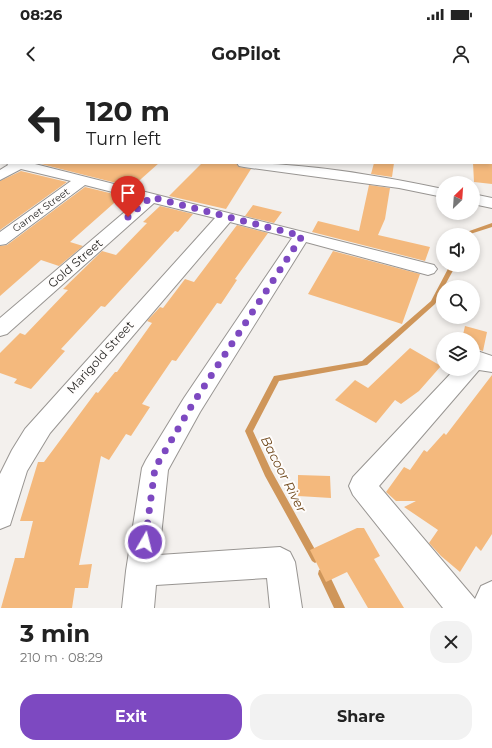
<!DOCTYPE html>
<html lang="en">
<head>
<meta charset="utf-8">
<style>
	:root { --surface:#fff; --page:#f2f2f2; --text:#222; --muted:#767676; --accent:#7d49c1 }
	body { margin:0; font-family:Montserrat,sans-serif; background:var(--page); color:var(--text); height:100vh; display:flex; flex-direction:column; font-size:15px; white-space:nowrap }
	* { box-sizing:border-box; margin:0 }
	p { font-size:13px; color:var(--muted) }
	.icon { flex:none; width:22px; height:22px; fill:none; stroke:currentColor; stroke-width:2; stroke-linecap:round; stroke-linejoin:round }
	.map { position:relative; height:528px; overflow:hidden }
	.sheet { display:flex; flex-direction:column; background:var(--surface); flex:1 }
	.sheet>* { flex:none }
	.banner { position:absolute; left:0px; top:0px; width:492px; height:84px; box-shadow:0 2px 6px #0003; background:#fff; color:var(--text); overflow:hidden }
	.needle { width:26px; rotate:25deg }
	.buttons { position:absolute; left:436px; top:96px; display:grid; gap:8px }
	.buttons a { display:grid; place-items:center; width:44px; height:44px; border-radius:50%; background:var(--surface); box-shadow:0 2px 6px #0003; font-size:20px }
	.pin { position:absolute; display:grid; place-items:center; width:34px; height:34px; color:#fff; margin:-41px -17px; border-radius:50% 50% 50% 0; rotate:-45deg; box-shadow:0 0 4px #0007 }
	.pin .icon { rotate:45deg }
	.me { position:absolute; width:44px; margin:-22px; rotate:8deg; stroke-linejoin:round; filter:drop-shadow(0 0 3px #0008) }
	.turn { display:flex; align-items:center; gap:14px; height:84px; padding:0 20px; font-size:18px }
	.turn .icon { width:52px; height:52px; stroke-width:2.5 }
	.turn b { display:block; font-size:28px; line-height:34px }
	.round { display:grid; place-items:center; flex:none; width:42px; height:42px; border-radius:16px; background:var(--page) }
	.summary { display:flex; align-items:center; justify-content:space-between; height:68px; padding:0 20px }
	h1 { font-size:24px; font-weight:700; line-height:30px }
	.action { display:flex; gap:8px; margin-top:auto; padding:8px 20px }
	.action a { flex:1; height:46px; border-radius:16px; background:var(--accent); color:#fff; font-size:16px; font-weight:700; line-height:46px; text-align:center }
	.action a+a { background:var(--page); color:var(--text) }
	.status { display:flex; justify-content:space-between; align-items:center; height:28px; padding:0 20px; background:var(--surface); direction:ltr }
	.status svg { height:11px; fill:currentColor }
	header { display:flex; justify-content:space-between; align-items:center; height:52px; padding:0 20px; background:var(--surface); font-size:18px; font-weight:700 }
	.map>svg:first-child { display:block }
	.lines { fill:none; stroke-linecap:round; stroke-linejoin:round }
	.stream { fill:#cf965a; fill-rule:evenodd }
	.building { fill:#f4b97d }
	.minor-casing { stroke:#989592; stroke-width:2 }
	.minor { fill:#fff; fill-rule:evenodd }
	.route { stroke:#7d49c1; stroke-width:7; stroke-dasharray:0 12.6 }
	.labels { text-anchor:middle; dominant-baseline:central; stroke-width:4; stroke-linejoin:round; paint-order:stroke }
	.far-street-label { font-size:10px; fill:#2d2c2a; stroke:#fffdfc }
	.street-label { font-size:12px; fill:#2d2c2a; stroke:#fffdfc }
	.water-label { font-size:13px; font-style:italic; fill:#6d4619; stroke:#fffdfc }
</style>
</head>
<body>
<div class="status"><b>08:26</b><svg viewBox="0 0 49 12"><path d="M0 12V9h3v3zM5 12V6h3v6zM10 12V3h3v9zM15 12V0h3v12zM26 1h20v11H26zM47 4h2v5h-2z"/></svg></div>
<header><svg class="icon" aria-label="back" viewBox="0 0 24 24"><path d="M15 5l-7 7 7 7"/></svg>GoPilot<svg class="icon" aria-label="person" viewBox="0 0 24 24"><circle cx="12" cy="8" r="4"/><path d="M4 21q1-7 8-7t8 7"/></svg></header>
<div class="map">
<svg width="492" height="528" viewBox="0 0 492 528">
	<rect width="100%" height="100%" fill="#f3f0ed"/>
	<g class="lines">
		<path class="stream" d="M 492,143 L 492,147 L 467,155 L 458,155 Z
			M 450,185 L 456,185 L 444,207 L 443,207 L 443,209 L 435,224 L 367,285 L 279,301 L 253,351 L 271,390 L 318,475 L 320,478 L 318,481 L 315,483 L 312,481 L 265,396 L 245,351 L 274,296 L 362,281 L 431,221 Z
			M 323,489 L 327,490 L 345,528 L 334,528 L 318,494 L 319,490 Z"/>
	</g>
	<path class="building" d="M 37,83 L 159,83 L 132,107 Z
		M 202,83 L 236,83 L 239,87 L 251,89 L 226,129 L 169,116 Z
		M 374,83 L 394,83 L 392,97 L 371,94 Z
		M 473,83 L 492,83 L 492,104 L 474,102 Z
		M 21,91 L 67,102 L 0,150 L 0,101 Z
		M 369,105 L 390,108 L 385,139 L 378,155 L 430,167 L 425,181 L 312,152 L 318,141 L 359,151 Z
		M 85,107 L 122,116 L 70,162 L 83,166 L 59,186 L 41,180 L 0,216 L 0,166 L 7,165 Z
		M 253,125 L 282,132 L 274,143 L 245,136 Z
		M 160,126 L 193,134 L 178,152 L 175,151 L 105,227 L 101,226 L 61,269 L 65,271 L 31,309 L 14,303 L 17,299 L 0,293 L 0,273 L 20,253 L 25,255 L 68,210 L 63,209 L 102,171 L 116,175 L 147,143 L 143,142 Z
		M 237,145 L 268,153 L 235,199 L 237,200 L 221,224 L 217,223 L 176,281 L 172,280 L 142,324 L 150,327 L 131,356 L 126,354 L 109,380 L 101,376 L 79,485 L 92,484 L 88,508 L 75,508 L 72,528 L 1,528 L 15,478 L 24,478 L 33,441 L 20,441 L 38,382 L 44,382 L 96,312 L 98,313 L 115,292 L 117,292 L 152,243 L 147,241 L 160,227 L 163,228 L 185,199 L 194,202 Z
		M 333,171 L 420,194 L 402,244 L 308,214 Z
		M 465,246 L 487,252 L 483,271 L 473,268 L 473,259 L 462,259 Z
		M 410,268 L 441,286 L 419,311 L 401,324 L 395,320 L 376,343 L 335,320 L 355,300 L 368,308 Z
		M 492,295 L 492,454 L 481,471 L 476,466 L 460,492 L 441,476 L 429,463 L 438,450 L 404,427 L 416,421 L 396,421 L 386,412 L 404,387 L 410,390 L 424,370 L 427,372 L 444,353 L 446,355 Z
		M 298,395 L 330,396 L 331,418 L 298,416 Z
		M 357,448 L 364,448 L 380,476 L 374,479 L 404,528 L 368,528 L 347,492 L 326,502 L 310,470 Z"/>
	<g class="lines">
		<defs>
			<path id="minor" d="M 9,0 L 21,0 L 9,1 Z
				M 62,0 L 74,0 L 62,1 Z
				M 127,0 L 151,0 L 151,1 L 127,1 Z
				M 162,0 L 172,0 L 172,1 L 162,1 Z
				M 1,38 L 1,46 L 0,47 L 0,39 Z
				M 7,83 L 31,83 L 434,185 L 437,189 L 434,193 L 428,195 L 306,162 L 200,332 L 168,390 L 159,475 L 280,467 L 290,472 L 295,482 L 302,528 L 270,528 L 267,498 L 156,505 L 154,528 L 122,528 L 126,491 L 142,388 L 146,380 L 184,318 L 292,158 L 230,142 L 50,353 L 27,391 L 10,445 L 0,449 L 0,394 L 12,370 L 25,349 L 215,138 L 154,123 L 7,254 L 0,256 L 0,238 L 140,119 L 85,105 L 6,164 L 0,165 L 0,152 L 71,101 L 21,89 L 0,100 L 0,90 L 8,85 Z
				M 237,83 C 306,83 376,95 443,109 L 443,117 L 399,108 L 244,87 L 239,86 Z
				M 473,114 L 492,118 L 492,128 L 473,124 Z
				M 477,271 L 492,276 L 492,292 L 479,290 L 379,406 L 475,519 L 481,506 L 492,501 L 492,528 L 443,528 L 353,415 L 349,406 L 353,397 L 455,289 L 473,289 L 473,272 Z"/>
		</defs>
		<use href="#minor" class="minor-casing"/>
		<use href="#minor" class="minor"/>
	</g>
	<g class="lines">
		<path class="route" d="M 128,137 L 151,117 L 302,156 L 192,325 L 155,388 L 145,462"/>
	</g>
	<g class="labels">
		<g class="far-street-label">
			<text transform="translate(41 130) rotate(-36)">Garnet Street</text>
		</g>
		<g class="street-label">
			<text transform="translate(75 183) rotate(-41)">Gold Street</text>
			<text transform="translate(100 277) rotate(-48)">Marigold Street</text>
		</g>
		<g class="water-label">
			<text transform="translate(284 394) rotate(63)">Bacoor River</text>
		</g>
	</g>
</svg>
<div class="buttons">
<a><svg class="needle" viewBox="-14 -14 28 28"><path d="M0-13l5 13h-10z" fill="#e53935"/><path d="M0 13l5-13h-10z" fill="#767676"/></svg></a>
<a><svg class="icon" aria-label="sound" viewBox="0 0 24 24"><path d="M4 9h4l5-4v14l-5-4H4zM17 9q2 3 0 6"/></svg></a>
<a><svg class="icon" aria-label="search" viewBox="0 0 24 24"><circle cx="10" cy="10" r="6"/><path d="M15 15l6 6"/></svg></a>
<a><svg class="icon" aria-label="layers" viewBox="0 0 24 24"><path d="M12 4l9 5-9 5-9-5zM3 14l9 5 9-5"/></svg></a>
</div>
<div class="pin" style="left:128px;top:137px;background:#d93025"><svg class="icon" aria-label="arrive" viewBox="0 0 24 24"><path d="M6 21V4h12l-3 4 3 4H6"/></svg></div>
<svg class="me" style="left:145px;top:462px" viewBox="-20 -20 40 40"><circle r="17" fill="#7d49c1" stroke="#fff" stroke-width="3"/><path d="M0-11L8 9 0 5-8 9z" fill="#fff"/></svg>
<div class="banner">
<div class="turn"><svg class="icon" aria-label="left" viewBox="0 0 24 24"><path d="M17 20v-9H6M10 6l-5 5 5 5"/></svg><div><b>120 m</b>Turn left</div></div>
</div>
</div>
<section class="sheet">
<div class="summary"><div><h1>3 min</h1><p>210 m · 08:29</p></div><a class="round"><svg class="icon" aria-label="close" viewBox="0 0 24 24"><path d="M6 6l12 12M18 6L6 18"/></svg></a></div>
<div class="action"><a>Exit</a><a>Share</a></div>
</section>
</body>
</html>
